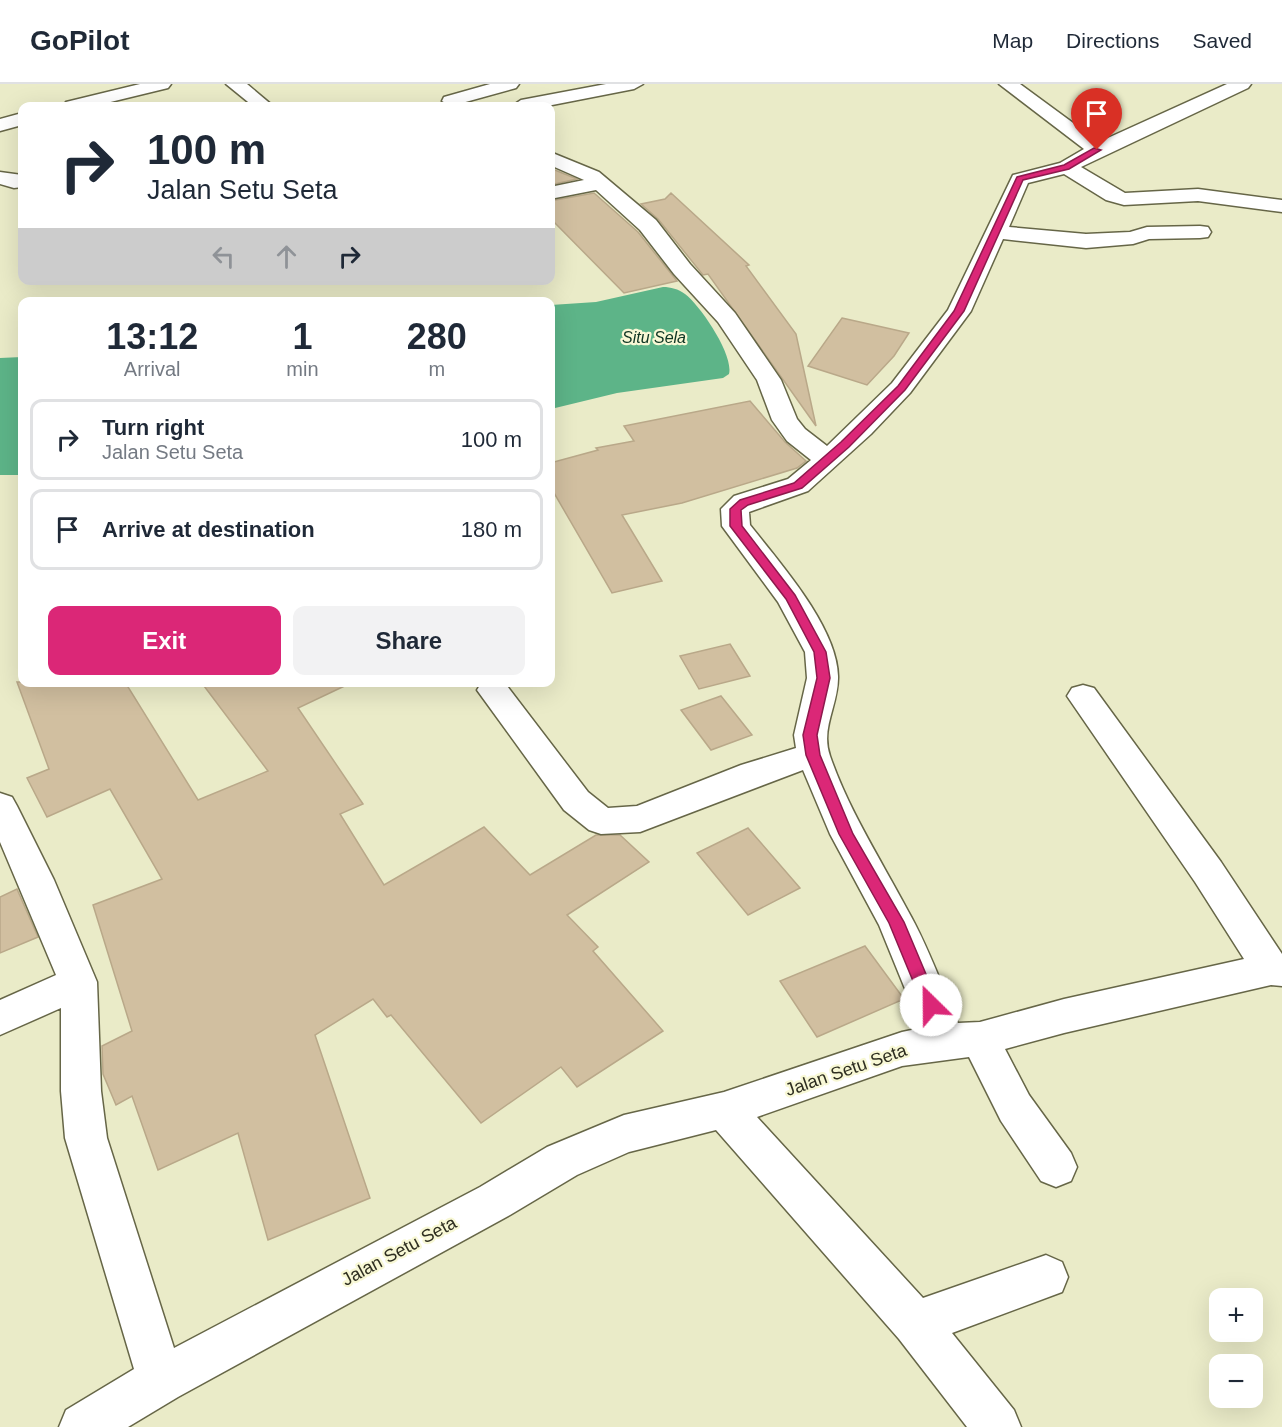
<!DOCTYPE html>
<html lang="en">
<head>
<meta charset="utf-8">
<style>
	:root { --surface:#fff; --page:#f2f2f3; --text:#1f2937; --muted:#747a83; --line:#e0e1e3; --accent:#db2777 }
	body { margin:0; font-family:Helvetica,sans-serif; background:var(--page); color:var(--text); height:100vh; display:flex; flex-direction:column; font-size:22px; white-space:nowrap }
	* { box-sizing:border-box; margin:0 }
	p { font-size:20px; color:var(--muted) }
	.icon { flex:none; width:33px; height:33px; fill:none; stroke:currentColor; stroke-width:2; stroke-linecap:round; stroke-linejoin:round }
	.map { position:relative; flex:1; overflow:hidden }
	.details { position:absolute; left:18px; top:213px; width:537px; height:390px; display:flex; flex-direction:column; background:var(--surface); border-radius:12px; box-shadow:0 6px 24px #0002 }
	.details>* { flex:none }
	.banner { position:absolute; left:18px; top:18px; width:537px; height:183px; border-radius:12px; box-shadow:0 6px 24px #0002; background:#fff; color:var(--text); overflow:hidden }
	.controls { position:absolute; left:1209px; top:1204px; display:grid; gap:12px }
	.controls a { display:grid; place-items:center; width:54px; height:54px; border-radius:12px; background:var(--surface); box-shadow:0 6px 24px #0002; font-size:30px }
	.pin { position:absolute; display:grid; place-items:center; width:51px; height:51px; color:#fff; margin:-62px -26px; border-radius:50% 50% 50% 0; rotate:-45deg; box-shadow:0 0 6px #0007 }
	.pin .icon { rotate:45deg }
	.me { position:absolute; width:66px; margin:-33px; rotate:337deg; stroke-linejoin:round; filter:drop-shadow(0 0 4px #0008) }
	.turn { display:flex; align-items:center; gap:21px; height:126px; padding:0 30px; font-size:27px }
	.turn .icon { width:78px; height:78px; stroke-width:2.5 }
	.turn b { display:block; font-size:42px; line-height:51px }
	.lanes { display:flex; align-items:center; height:57px; padding:0 30px; background:#0003; justify-content:center; gap:30px; direction:ltr }
	.lanes .off { opacity:.35 }
	.eta { display:flex; justify-content:space-evenly; align-items:center; height:102px; text-align:center }
	.eta b { font-size:36px; font-weight:600; line-height:42px }
	.button { display:flex; gap:12px; margin-top:auto; padding:12px 30px }
	.button a { flex:1; height:69px; border-radius:12px; background:var(--accent); color:#fff; font-size:24px; font-weight:600; line-height:69px; text-align:center }
	.button a+a { background:var(--page); color:var(--text) }
	ul { padding:0; list-style:none }
	li { display:flex; align-items:center; gap:18px; height:81px; margin:0 12px 9px; padding:0 18px; border:3px solid var(--line); border-radius:12px }
	li div { flex:1 }
	li b { display:block; font-size:22px }
	li em { font-style:normal }
	header { display:flex; align-items:center; gap:36px; box-sizing:border-box; height:84px; padding:0 30px; background:var(--surface); border-bottom:2px solid var(--line) }
	header strong { font-size:28px }
	nav { display:flex; gap:33px; margin-inline-start:auto; font-size:21px }
	.map>svg:first-child { display:block }
	.water { fill:#5db488 }
	.building { fill:#d1bfa0; stroke:#b9a889; stroke-width:1.5 }
	.lines { fill:none; stroke-linecap:round; stroke-linejoin:round }
	.minor-casing { stroke:#666647; stroke-width:3 }
	.minor { fill:#fff; fill-rule:evenodd }
	.route { fill:#db2777; stroke:#8e194d; stroke-width:1.5 }
	.labels { text-anchor:middle; dominant-baseline:central; stroke-width:4.5; stroke-linejoin:round; paint-order:stroke }
	.far-water-label { font-size:16px; font-style:italic; fill:#0e3523; stroke:#f8f8d5 }
	.street-label { font-size:18px; fill:#2f2f21; stroke:#f8f8d5 }
</style>
</head>
<body>
<header>
<strong>GoPilot</strong>
<nav><a>Map</a><a>Directions</a><a>Saved</a></nav>
</header>
<div class="map">
<svg width="1282" height="1343" viewBox="0 0 1282 1343">
	<rect width="100%" height="100%" fill="#eaebc8"/>
	<path class="water" d="M 663,203 C 671,203 678,205 685,210 C 700,221 734,271 729,290 L 723,294 L 617,309 L 551,325 L 551,221 L 596,218 Z
		M 22,273 L 22,391 L 0,391 L 0,274 Z"/>
	<path class="building" d="M 550,84 L 577,95 L 550,101 Z
		M 594,109 L 638,148 L 677,197 L 624,209 L 550,134 L 550,117 Z
		M 671,109 L 749,181 L 746,182 L 796,250 L 816,342 L 708,190 L 703,191 L 658,135 L 641,120 L 665,115 Z
		M 842,234 L 909,249 L 894,272 L 867,301 L 808,282 Z
		M 750,317 L 785,358 L 806,377 L 797,384 L 682,419 L 622,431 L 662,497 L 612,509 L 550,402 L 550,379 L 598,366 L 596,364 L 634,357 L 624,342 Z
		M 730,560 L 750,592 L 699,605 L 680,572 Z
		M 17,598 L 125,598 L 198,716 L 268,687 L 201,598 L 353,598 L 298,624 L 363,720 L 340,730 L 384,801 L 484,743 L 530,791 L 596,751 L 620,751 L 649,778 L 567,831 L 598,863 L 593,867 L 663,947 L 577,1003 L 561,983 L 481,1039 L 391,931 L 387,933 L 373,915 L 315,951 L 370,1114 L 268,1156 L 238,1049 L 158,1086 L 132,1012 L 116,1021 L 103,990 L 102,962 L 132,947 L 93,821 L 162,795 L 110,705 L 47,733 L 27,694 L 49,685 Z
		M 721,612 L 752,651 L 711,666 L 681,626 Z
		M 748,744 L 800,804 L 748,831 L 697,769 Z
		M 17,805 L 38,853 L 0,869 L 0,813 Z
		M 865,862 L 904,915 L 817,953 L 780,897 Z"/>
	<g class="lines">
		<defs>
			<path id="minor" d="M 140,0 L 171,0 L 168,4 L 94,22 L 64,22 L 66,18 Z
				M 226,0 L 247,0 L 273,22 L 253,22 Z
				M 490,0 L 519,0 L 516,4 L 451,22 L 442,17 L 444,13 Z
				M 606,0 L 643,0 L 634,5 L 547,22 L 512,22 L 521,16 Z
				M 999,0 L 1020,0 L 1099,58 L 1227,0 L 1251,0 L 1248,4 L 1081,83 L 1125,109 L 1198,105 L 1282,116 L 1282,128 L 1198,117 L 1124,121 L 1106,116 L 1064,90 L 1028,99 L 1009,143 L 1086,150 L 1130,148 L 1147,143 L 1200,142 L 1208,143 L 1211,148 L 1208,153 L 1200,154 L 1149,155 L 1133,160 L 1086,164 L 1003,155 L 971,227 L 910,309 L 871,350 L 808,407 L 749,428 L 750,441 C 780,479 837,543 838,592 C 839,620 820,644 830,672 C 849,727 881,776 908,827 C 928,862 942,902 958,939 L 980,938 L 1064,915 L 1244,875 L 1195,798 L 1067,612 L 1072,604 L 1083,601 L 1094,604 L 1221,778 L 1282,870 L 1282,902 L 1271,901 L 1064,949 L 1005,965 L 1029,1011 L 1071,1069 L 1077,1083 L 1071,1097 L 1056,1103 L 1041,1097 L 1001,1037 L 969,973 L 902,982 L 757,1033 L 923,1214 L 1046,1171 L 1062,1178 L 1068,1193 L 1062,1208 L 952,1249 L 1014,1326 L 1021,1343 L 967,1343 L 899,1255 L 716,1046 L 629,1068 L 577,1091 L 510,1131 L 178,1313 L 128,1343 L 59,1343 L 66,1326 L 134,1285 L 65,1054 L 61,1007 L 61,924 L 0,951 L 0,916 L 56,891 L 0,758 L 0,709 L 12,713 L 17,722 L 54,796 L 97,898 L 101,1007 L 107,1054 L 174,1264 L 480,1103 L 547,1063 L 624,1031 L 724,1008 L 902,948 L 921,944 L 879,841 L 830,750 L 803,686 L 640,748 L 601,750 L 589,746 L 564,726 L 477,606 L 482,598 L 504,598 L 588,708 L 608,724 L 637,722 L 741,681 L 796,664 L 794,651 L 807,594 L 805,568 L 778,518 L 722,442 L 721,425 L 734,412 L 788,395 L 811,376 L 787,357 L 772,336 L 757,296 L 718,238 L 674,190 L 640,146 L 596,106 L 550,115 L 550,103 L 584,96 L 550,81 L 550,68 L 599,88 L 656,136 L 690,180 L 735,229 L 781,296 L 797,335 L 805,345 L 827,362 L 892,299 L 948,226 L 1013,91 L 1060,79 L 1084,65 Z
				M 22,29 L 22,41 L 0,47 L 0,35 Z
				M 0,88 L 22,91 L 22,103 L 14,104 L 0,100 Z"/>
		</defs>
		<use href="#minor" class="minor-casing"/>
		<use href="#minor" class="minor"/>
	</g>
	<path class="route" d="M 1094,64 L 1101,66 L 1069,85 L 1023,96 L 964,227 L 905,306 L 849,363 L 802,404 L 748,421 L 741,426 L 742,442 L 795,511 L 826,568 L 830,594 L 817,651 L 820,671 L 853,750 L 904,838 L 939,921 L 936,926 L 925,926 L 889,839 L 839,750 L 806,671 L 803,651 L 817,594 L 814,568 L 786,515 L 730,442 L 730,425 L 740,416 L 794,399 L 841,358 L 898,302 L 954,227 L 1017,93 L 1064,81 Z"/>
	<g class="labels">
		<g class="far-water-label">
			<text x="654" y="253">Situ Sela</text>
		</g>
		<g class="street-label">
			<text transform="translate(846 986) rotate(-19)">Jalan Setu Seta</text>
			<text transform="translate(399 1167) rotate(-28)">Jalan Setu Seta</text>
		</g>
	</g>
</svg>
<div class="controls">
<a>+</a>
<a>−</a>
</div>
<div class="pin" style="left:1097px;top:66px;background:#d93025"><svg class="icon" aria-label="arrive" viewBox="0 0 24 24"><path d="M6 21V4h12l-3 4 3 4H6"/></svg></div>
<svg class="me" style="left:931px;top:921px" viewBox="-20 -20 40 40"><circle r="19" fill="#fff"/><path d="M0-13L10 11 0 6-10 11z" fill="#db2777"/></svg>
<div class="banner">
<div class="turn"><svg class="icon" aria-label="right" viewBox="0 0 24 24"><path d="M7 20v-9h11M14 6l5 5-5 5"/></svg><div><b>100 m</b>Jalan Setu Seta</div></div>
<div class="lanes"><svg class="icon off" aria-label="left" viewBox="0 0 24 24"><path d="M17 20v-9H6M10 6l-5 5 5 5"/></svg><svg class="icon off" aria-label="ahead" viewBox="0 0 24 24"><path d="M12 20V5M6 11l6-6 6 6"/></svg><svg class="icon" aria-label="right" viewBox="0 0 24 24"><path d="M7 20v-9h11M14 6l5 5-5 5"/></svg></div>
</div>
<section class="details">
<div class="eta">
<div><b>13:12</b><p>Arrival</p></div>
<div><b>1</b><p>min</p></div>
<div><b>280</b><p>m</p></div>
</div>
<ul>
<li><svg class="icon" aria-label="right" viewBox="0 0 24 24"><path d="M7 20v-9h11M14 6l5 5-5 5"/></svg><div><b>Turn right</b><p>Jalan Setu Seta</p></div><em>100 m</em></li>
<li><svg class="icon" aria-label="arrive" viewBox="0 0 24 24"><path d="M6 21V4h12l-3 4 3 4H6"/></svg><div><b>Arrive at destination</b></div><em>180 m</em></li>
</ul>
<div class="button"><a>Exit</a><a>Share</a></div>
</section>
</div>
</body>
</html>
